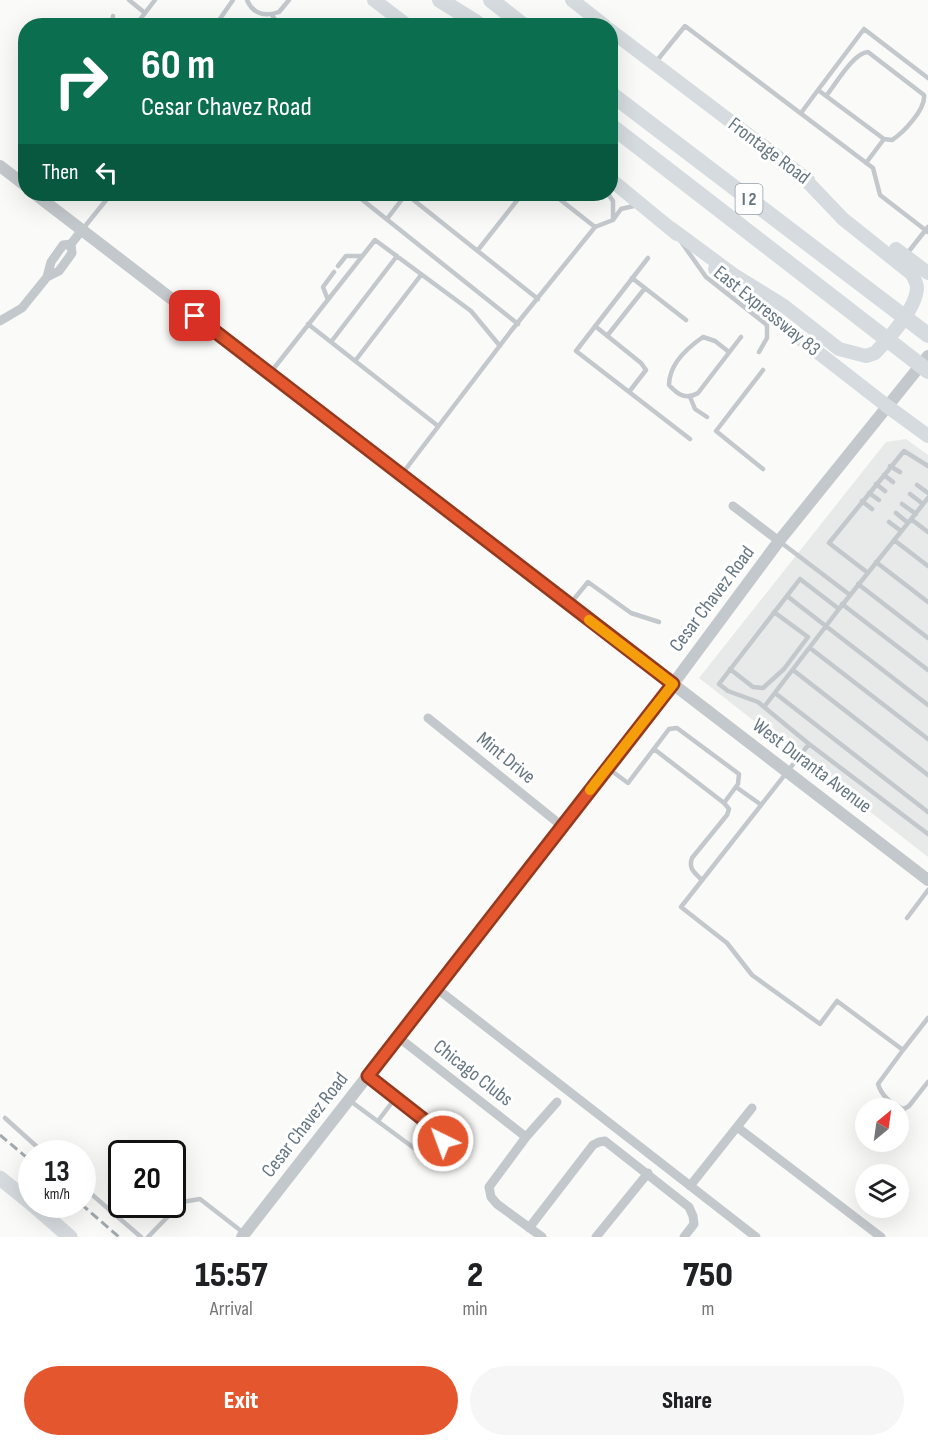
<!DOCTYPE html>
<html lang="en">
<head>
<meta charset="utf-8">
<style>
	:root { --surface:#fff; --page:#f6f6f6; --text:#202124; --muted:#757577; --accent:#e4572e }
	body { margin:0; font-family:"Sofia Sans Condensed",sans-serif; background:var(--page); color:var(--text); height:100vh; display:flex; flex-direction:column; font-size:22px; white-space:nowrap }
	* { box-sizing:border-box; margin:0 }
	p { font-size:20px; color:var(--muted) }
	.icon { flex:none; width:33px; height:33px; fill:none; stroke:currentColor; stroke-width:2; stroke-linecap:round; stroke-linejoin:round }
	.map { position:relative; height:1237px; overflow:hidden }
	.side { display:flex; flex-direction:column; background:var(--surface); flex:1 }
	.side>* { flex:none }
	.guide { position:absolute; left:18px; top:18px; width:600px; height:183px; border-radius:24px; box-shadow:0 6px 24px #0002; background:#0b6e4f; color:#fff; overflow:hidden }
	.needle { width:39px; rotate:29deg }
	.tools { position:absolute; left:855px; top:1098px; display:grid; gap:12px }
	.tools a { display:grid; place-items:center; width:54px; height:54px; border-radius:50%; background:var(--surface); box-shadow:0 6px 24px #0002; font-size:30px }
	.speed { position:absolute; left:18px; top:1140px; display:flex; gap:12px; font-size:30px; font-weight:700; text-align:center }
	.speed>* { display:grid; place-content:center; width:78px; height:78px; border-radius:50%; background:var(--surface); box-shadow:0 6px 24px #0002; line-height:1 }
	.speed small { font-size:15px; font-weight:400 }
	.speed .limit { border:3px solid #111; border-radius:9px; background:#fff; color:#111 }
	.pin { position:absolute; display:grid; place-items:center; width:51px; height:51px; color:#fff; margin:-26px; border-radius:12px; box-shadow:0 3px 9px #0006 }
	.me { position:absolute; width:66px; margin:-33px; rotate:318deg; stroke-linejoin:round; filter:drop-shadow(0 0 4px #0008) }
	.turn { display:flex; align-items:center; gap:21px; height:126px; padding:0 24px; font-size:27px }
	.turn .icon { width:78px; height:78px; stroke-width:2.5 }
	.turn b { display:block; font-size:42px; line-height:51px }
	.then { display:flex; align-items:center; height:57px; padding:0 24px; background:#0003; gap:12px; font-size:22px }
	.eta { display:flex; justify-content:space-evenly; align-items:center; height:102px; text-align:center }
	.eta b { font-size:36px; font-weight:800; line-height:42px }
	.cta { display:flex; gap:12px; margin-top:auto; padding:12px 24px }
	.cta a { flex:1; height:69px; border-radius:36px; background:var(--accent); color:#fff; font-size:24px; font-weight:800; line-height:69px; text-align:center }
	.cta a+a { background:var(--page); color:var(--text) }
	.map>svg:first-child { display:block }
	.built { fill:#e8e9e9 }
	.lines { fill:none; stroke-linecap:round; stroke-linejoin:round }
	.service { stroke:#c3c8cc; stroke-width:4.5 }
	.minor { stroke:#c3c8cc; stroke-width:9 }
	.tertiary { stroke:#c3c8cc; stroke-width:12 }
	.secondary { stroke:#d6dbdf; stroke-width:14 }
	.primary { stroke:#d6dbdf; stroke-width:15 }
	.motorway { stroke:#d6dbdf; stroke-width:16 }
	.rail { stroke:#a2aab0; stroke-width:3; stroke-dasharray:9 4.5; stroke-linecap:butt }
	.route-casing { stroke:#94391e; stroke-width:15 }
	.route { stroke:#e4572e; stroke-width:10 }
	.slow { stroke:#f59e0b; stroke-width:10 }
	.labels { text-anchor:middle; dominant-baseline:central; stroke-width:6; stroke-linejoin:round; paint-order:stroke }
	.shield { fill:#fff; stroke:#939fa8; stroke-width:1.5 }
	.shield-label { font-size:18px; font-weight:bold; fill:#657683 }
	.street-label { font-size:20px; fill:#657683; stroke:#fff }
</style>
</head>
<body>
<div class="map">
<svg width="928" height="1237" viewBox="0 0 928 1237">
	<rect width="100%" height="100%" fill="#fafaf8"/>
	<path class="built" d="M 906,439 L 928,455 L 928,857 L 699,678 L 886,442 Z"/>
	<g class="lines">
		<path class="service" d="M 129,0 L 145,13
			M 247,0 C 253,14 265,17 279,12 L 289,0
			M 272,15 L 279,26
			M 113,16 L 112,23 L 113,26
			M 135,26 L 155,0
			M 215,26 L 233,0
			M 655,63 L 685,26 L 873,168 L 880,195 L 928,232
			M 818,90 L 864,29 L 928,78
			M 826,96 C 836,84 853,53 868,52 L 924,95 C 926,109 903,133 892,140 L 884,139
			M 801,113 L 818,90 L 884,139 L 866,163
			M 147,194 L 148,194
			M 355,194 L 518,324
			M 406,194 L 538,299
			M 553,194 L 595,227
			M 608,194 L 613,201 L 613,220
			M 387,219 L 406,194
			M 82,230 L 111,194
			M 682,243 L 706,277 L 767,325 L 767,338 L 759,352
			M 478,250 L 522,194
			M 906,255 L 928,227
			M 648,258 L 576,351 L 690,439
			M 338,266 L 346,256 L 362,256
			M 632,278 L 686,320
			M 328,300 L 323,287 L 334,272
			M 308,324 L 438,426
			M 595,326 L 641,363 L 646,370 L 629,392
			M 607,336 L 645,288
			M 331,342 L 397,256
			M 729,352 L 715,341 L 703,337 C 687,348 669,365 669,385 C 678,395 686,400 698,393 L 741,337
			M 355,361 L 421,275
			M 271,372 L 375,240 L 471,311 L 500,346
			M 690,397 L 695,409 L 707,417
			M 890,466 L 900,472
			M 763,469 L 716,431 L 763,370
			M 402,474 L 511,331 L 595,227 L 613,220 L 621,209 L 638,205
			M 884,475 L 893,482
			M 876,484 L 885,491
			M 917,485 L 928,493
			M 869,493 L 879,500
			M 910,494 L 923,504
			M 862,501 L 872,509
			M 902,504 L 916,514
			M 896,513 L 908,523
			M 911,519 L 928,532
			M 889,522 L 901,531
			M 894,540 L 928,566
			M 779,541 L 850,595
			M 876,562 L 928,602
			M 868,573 L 829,543 L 904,451 L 928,466
			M 858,584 L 928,638
			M 787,596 L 928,705
			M 570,604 L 588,582 L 631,613 L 659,622
			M 842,604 L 928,670
			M 810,648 L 928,739
			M 730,669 L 753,687 L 763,688 L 784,669 L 808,637 L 774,612
			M 793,670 L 928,775
			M 775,693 L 928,812
			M 764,707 L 839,609 L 928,498
			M 809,744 L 758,702 L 728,691 L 719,684 L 800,579 L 839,609
			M 609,769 L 628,783 L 669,729 L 677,728 L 739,774 L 738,784 L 724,803 L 654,749
			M 736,787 L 760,804
			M 928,834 L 809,744 L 681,907 L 727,943 L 752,975 L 820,1024 L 837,1001 L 903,1050 L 928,1018
			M 702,880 C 695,873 688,869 692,858 L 727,815 L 729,809 L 724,803
			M 907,918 L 928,890
			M 903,1050 L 878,1084 C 882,1097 891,1104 904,1109 L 909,1106 L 928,1082
			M 349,1100 L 422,1154 L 432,1154 C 439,1148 443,1143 442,1134 L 368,1076
			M 898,1116 L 904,1109
			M 5,1118 L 45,1154
			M 378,1121 L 396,1097
			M 82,1186 L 141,1237
			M 148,1237 L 182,1202 L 200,1199 L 245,1234"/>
		<path class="minor" d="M 47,277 L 51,262 L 63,245 L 71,244
			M 0,321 L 22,308 L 47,277 L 59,271 L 72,253 L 71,244 L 82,230
			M 733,506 L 779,541
			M 428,718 L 562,826
			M 436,988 L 756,1237
			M 398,1037 L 526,1137
			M 737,1127 L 881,1237
			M 690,1186 L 752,1108
			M 529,1228 L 593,1145 L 599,1142 L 605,1141 L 689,1207 L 693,1216 L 694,1224 L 684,1237
			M 542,1237 L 497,1204 L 491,1197 L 489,1187 L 526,1137 L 557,1102
			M 596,1237 L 648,1173"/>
		<path class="tertiary" d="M 0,166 L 26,186
			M 35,194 L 928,880
			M 242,1237 L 673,684 L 779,541 L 928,356"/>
		<path class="secondary" d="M 374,0 L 408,26
			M 572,0 L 605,26
			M 610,30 L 808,180
			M 610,179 L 677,234
			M 672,229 L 734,275 L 784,306 L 839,349 L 866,356 L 875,353 C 889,338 916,309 917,288 C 917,283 914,279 912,274 L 843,219 L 802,176
			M 896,249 L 928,273
			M 715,269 L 730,284 L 887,406 L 928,436"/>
		<path class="primary" d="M 0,1178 L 32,1204
			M 32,1204 L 70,1237"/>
		<path class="motorway" d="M 440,0 L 477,23
			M 491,0 L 524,26
			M 610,93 L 928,335
			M 610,125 L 928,371"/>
		<path class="rail" d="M 0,1135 L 32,1162
			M 81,1204 L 119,1237"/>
	</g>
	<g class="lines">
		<defs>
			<path id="route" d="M 195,316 L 673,684 L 368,1076 L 442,1134 L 443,1141"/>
		</defs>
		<use href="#route" class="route-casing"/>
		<use href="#route" class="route"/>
		<path class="slow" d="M 589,620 L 673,684 L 590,790"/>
	</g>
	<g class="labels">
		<rect class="shield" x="735.5" y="184" width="27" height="30" rx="4.5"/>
		<g class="shield-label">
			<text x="749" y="199">I 2</text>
		</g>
		<g class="street-label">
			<text transform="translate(769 151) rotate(37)">Frontage Road</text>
			<text transform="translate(767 311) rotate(39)">East Expressway 83</text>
			<text transform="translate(712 599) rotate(-53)">Cesar Chavez Road</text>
			<text transform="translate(506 758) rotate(39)">Mint Drive</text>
			<text transform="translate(812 766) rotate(37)">West Duranta Avenue</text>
			<text transform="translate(473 1073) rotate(38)">Chicago Clubs</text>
			<text transform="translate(305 1125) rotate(-52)">Cesar Chavez Road</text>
		</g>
	</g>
</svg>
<div class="tools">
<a><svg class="needle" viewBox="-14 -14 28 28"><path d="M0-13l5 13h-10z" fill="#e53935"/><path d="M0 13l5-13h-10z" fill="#757577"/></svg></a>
<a><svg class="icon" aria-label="layers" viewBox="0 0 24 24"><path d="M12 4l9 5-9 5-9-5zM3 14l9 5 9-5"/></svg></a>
</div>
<div class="speed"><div>13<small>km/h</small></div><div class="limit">20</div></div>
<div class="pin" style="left:195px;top:316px;background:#d93025"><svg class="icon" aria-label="arrive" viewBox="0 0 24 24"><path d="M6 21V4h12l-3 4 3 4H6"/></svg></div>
<svg class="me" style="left:443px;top:1141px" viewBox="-20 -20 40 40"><circle r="17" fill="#e4572e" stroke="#fff" stroke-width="3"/><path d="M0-11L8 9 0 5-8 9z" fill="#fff"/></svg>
<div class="guide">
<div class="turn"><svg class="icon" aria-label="right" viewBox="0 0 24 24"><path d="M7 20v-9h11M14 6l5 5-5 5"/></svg><div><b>60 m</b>Cesar Chavez Road</div></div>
<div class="then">Then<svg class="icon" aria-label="left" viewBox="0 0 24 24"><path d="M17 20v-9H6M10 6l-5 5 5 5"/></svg></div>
</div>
</div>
<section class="side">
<div class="eta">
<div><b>15:57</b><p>Arrival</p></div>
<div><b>2</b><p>min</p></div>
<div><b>750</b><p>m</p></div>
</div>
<div class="cta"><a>Exit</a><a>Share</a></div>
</section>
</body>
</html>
